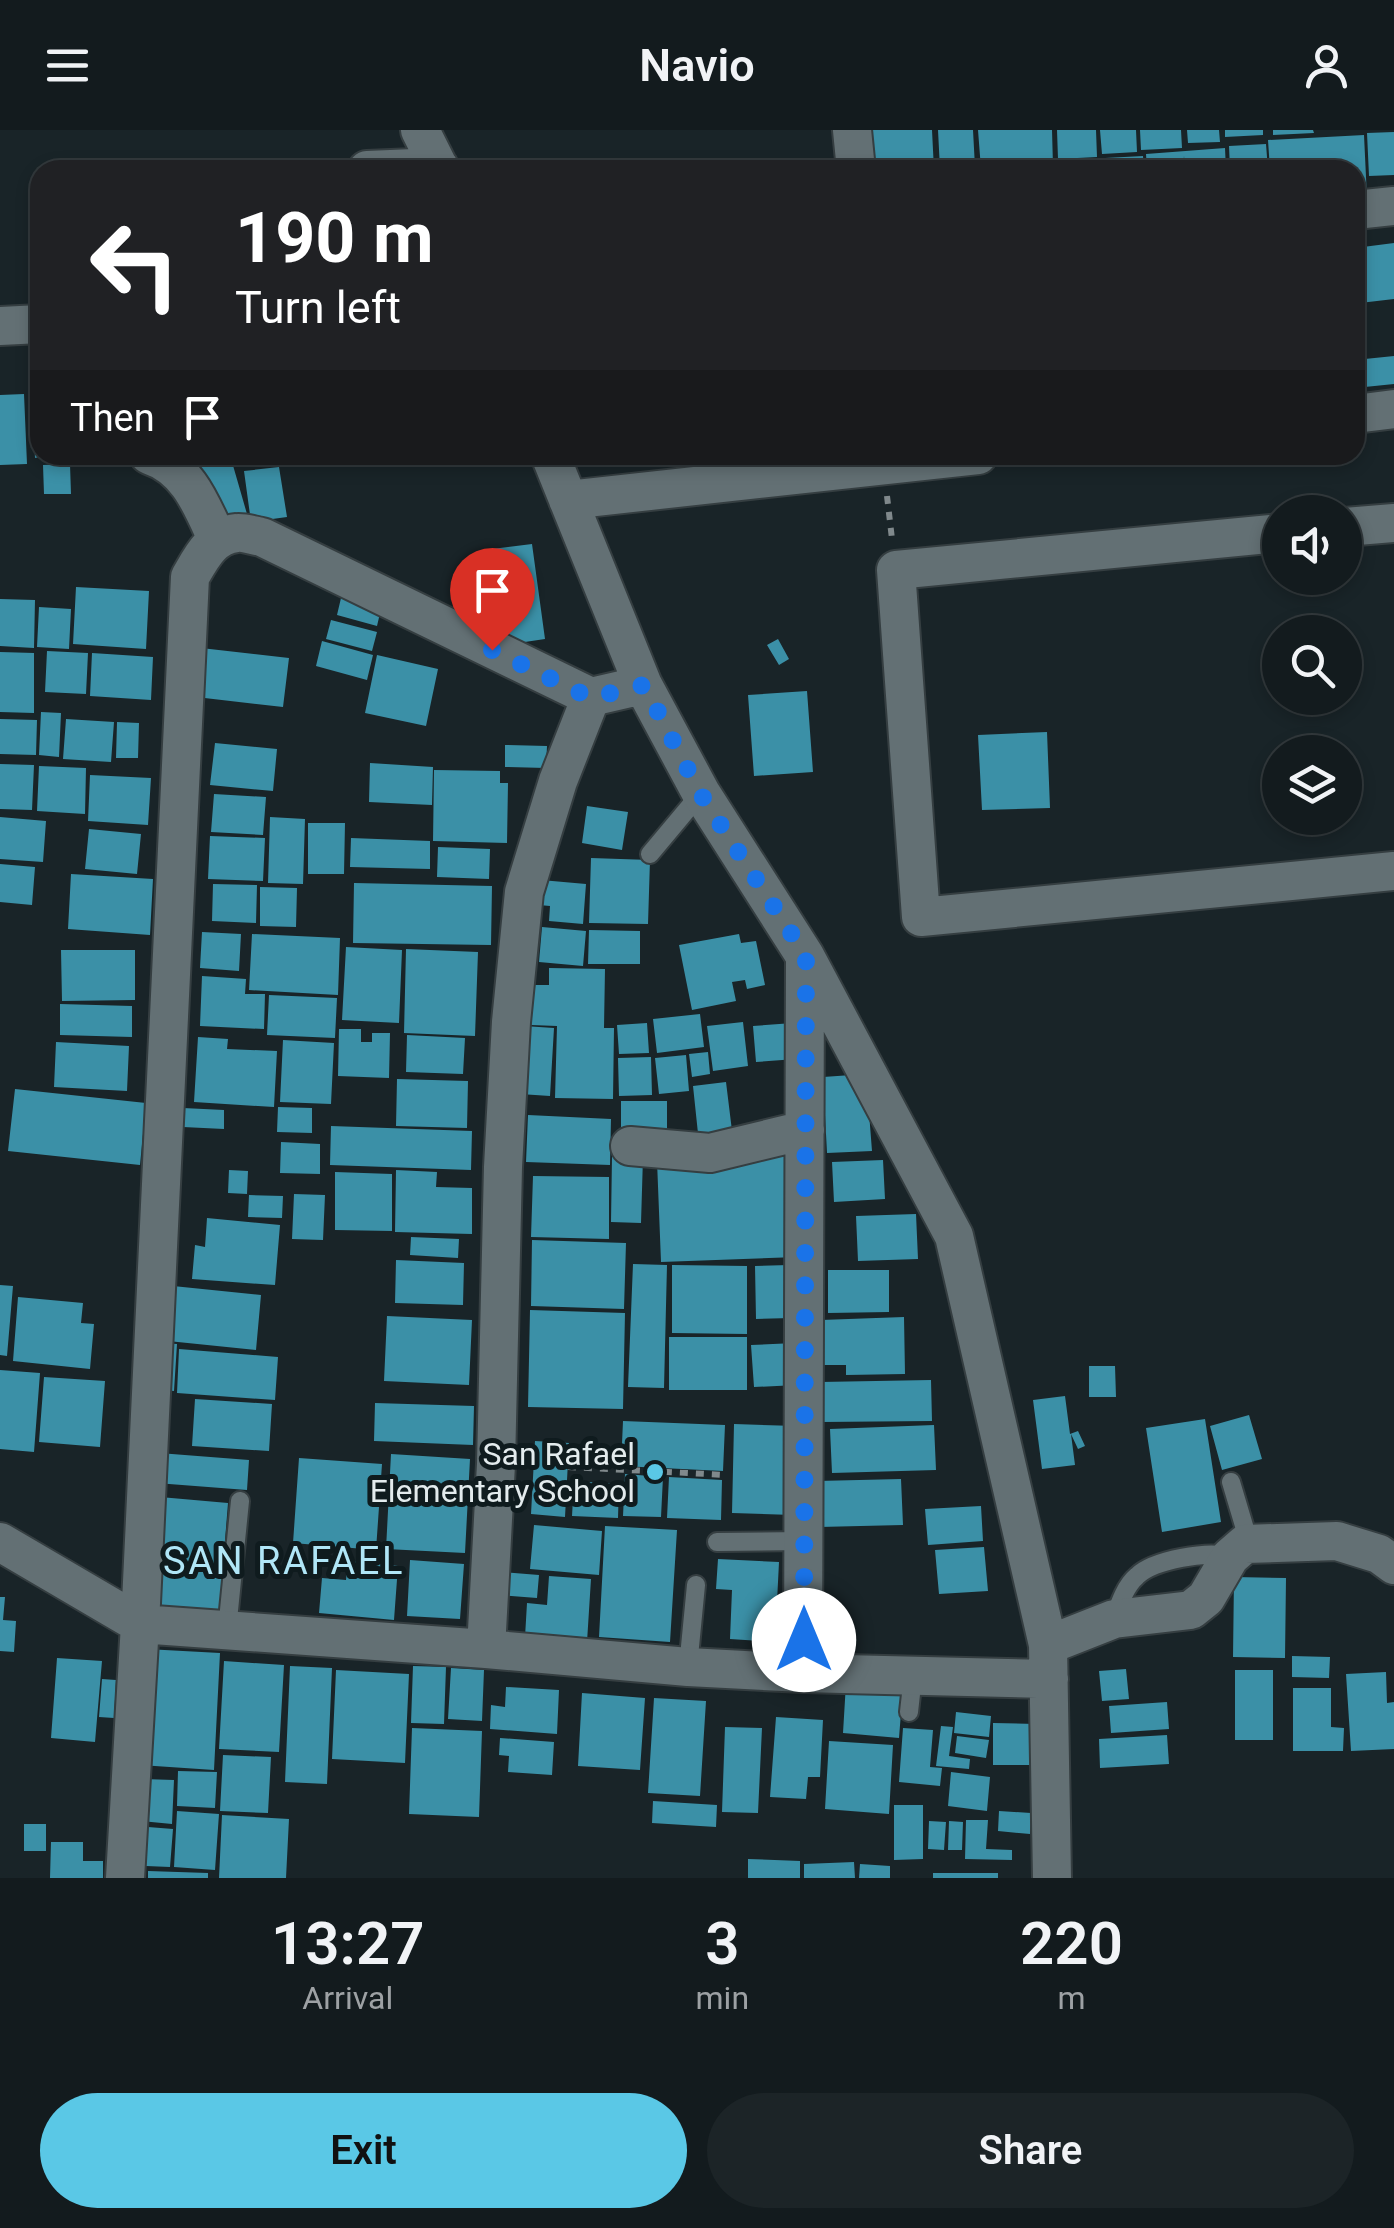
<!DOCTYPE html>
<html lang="en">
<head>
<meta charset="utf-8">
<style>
	:root { --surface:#131b1e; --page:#1c2427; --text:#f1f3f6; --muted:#9da1a4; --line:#32393c; --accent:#5ac8e6 }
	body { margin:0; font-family:Roboto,sans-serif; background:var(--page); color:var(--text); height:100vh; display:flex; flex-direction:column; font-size:38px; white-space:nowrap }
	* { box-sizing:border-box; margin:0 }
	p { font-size:32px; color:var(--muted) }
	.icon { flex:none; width:55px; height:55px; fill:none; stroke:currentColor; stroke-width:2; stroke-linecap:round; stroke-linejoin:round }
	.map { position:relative; height:1748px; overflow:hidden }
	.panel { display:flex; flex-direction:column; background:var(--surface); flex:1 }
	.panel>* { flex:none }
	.guide { position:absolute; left:30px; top:30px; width:1335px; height:305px; border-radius:30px; box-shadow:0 5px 15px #0003,0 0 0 2px var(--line); background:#202124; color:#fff; overflow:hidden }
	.fabs { position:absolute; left:1262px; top:365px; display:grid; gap:20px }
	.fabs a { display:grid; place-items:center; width:100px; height:100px; border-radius:50%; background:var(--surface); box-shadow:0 5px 15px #0003,0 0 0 2px var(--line); font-size:50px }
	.pin { position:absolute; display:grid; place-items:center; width:85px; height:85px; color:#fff; margin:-102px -42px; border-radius:50% 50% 50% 0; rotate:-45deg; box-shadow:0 0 10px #0007 }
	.pin .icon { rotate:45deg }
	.me { position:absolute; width:110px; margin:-55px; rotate:0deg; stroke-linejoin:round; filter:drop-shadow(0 0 8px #0008) }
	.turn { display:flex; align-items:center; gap:35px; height:210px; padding:0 40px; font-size:45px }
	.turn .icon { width:130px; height:130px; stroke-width:2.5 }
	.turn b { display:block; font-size:70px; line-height:85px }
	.then { display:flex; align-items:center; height:95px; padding:0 40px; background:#0003; gap:20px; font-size:38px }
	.eta { display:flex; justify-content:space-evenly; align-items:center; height:170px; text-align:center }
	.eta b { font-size:60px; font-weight:600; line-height:70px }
	.button { display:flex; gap:20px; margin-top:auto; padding:20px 40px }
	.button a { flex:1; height:115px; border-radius:60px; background:var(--accent); color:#111; font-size:40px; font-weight:600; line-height:115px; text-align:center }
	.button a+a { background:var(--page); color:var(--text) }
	header { display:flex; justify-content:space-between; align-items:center; height:130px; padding:0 40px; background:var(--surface); font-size:45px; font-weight:600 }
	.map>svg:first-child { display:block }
	.building { fill:#3b90a7 }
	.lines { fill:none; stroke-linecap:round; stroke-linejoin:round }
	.lane-casing { stroke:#353e41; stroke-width:22 }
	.street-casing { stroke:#353e41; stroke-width:42 }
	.path { stroke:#80898c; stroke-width:6; stroke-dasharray:8 8; stroke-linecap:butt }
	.lane { stroke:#637074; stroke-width:18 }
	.street { stroke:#637074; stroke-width:38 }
	.route { stroke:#1a73e8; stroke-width:18; stroke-dasharray:0 32.4 }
	.poi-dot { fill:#5ac8e6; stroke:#0f1b1e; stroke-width:4 }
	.labels { text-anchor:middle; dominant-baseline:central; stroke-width:10; stroke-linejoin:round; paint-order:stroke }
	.poi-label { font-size:32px; fill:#e3ebed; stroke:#0f1b1e; text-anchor:end }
	.quarter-label { font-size:38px; letter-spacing:2.5px; fill:#b0e6f7; stroke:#0f1b1e }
</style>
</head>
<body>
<header><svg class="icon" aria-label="menu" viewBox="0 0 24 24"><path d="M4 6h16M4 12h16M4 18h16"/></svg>Navio<svg class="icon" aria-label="person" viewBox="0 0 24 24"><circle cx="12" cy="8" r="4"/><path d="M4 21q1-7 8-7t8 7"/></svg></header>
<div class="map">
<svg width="1394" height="1748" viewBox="0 0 1394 1748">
	<rect width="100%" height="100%" fill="#192428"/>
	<path class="building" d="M 867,0 L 932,0 L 934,40 L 869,40 Z
		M 938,0 L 973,0 L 975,37 L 940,39 Z
		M 978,0 L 1052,0 L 1053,36 L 981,39 Z
		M 1057,0 L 1096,0 L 1097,27 L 1058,29 Z
		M 1100,0 L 1136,0 L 1137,22 L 1102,24 Z
		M 1140,0 L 1181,0 L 1182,18 L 1141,20 Z
		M 1187,0 L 1219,0 L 1220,12 L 1188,13 Z
		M 1225,0 L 1263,0 L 1263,5 L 1225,7 Z
		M 1273,0 L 1313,0 L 1314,3 L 1273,5 Z
		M 1394,2 L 1394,45 L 1369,46 L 1367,3 Z
		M 1364,5 L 1367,68 L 1355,69 L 1355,40 L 1270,40 L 1268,10 Z
		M 1266,14 L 1268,40 L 1230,40 L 1229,16 Z
		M 1225,18 L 1226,40 L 1185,40 L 1184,26 L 1183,40 L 1147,40 L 1146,24 Z
		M 1143,26 L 1144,40 L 1106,40 L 1105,28 Z
		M 1101,33 L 1102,40 L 1066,40 L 1066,35 Z
		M 1394,113 L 1394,169 L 1360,173 L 1355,118 Z
		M 1394,226 L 1394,254 L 1355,258 L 1355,230 Z
		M 24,264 L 27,334 L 0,335 L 0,265 Z
		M 33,288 L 40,288 L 40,327 L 35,328 Z
		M 201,325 L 230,325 L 247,384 L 212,394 L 193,327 Z
		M 70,334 L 71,364 L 44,364 L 43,335 Z
		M 279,337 L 287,387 L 251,392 L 244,341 Z
		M 532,414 L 545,509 L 497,516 L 484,420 Z
		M 76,457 L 149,461 L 146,519 L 73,514 Z
		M 341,468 L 381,479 L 377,496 L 337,485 Z
		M 0,469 L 35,470 L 34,518 L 0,516 Z
		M 39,477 L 71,479 L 69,519 L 37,517 Z
		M 331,490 L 377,502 L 372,521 L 326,509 Z
		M 778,509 L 789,529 L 779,535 L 767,515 Z
		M 322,511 L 373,525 L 367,550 L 316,536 Z
		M 201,518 L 289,528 L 283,577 L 196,567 Z
		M 47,521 L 88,523 L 86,564 L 45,562 Z
		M 0,522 L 34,523 L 34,583 L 0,582 Z
		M 92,523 L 153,527 L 151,570 L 90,566 Z
		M 377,525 L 438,539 L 426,596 L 365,583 Z
		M 807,561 L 813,642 L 754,646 L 748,565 Z
		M 41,582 L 61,583 L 59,627 L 39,625 Z
		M 0,589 L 37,590 L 36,625 L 0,624 Z
		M 66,589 L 114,592 L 111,632 L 63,629 Z
		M 117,592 L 139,593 L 138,628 L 116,628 Z
		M 1047,602 L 1050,678 L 982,680 L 978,605 Z
		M 215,613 L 277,619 L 273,661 L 210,655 Z
		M 505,615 L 547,616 L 546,638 L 505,637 Z
		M 370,633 L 433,637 L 432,675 L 369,672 Z
		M 0,634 L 34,635 L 32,680 L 0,679 Z
		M 39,636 L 86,638 L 85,684 L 37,681 Z
		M 434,640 L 500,641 L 500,653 L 508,653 L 507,713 L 433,711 Z
		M 90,645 L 151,648 L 148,695 L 88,691 Z
		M 214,664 L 266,667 L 263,705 L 211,702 Z
		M 587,676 L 628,682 L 622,720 L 582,713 Z
		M 0,687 L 46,691 L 43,732 L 0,729 Z
		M 270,687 L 305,689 L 303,754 L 268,753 Z
		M 308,693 L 345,693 L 344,744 L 308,744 Z
		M 89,699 L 141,704 L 137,744 L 85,739 Z
		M 210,706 L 265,708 L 263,751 L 208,749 Z
		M 351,708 L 430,711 L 430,739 L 350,737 Z
		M 438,717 L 490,719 L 489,749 L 437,747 Z
		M 591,728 L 650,730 L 648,794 L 589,793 Z
		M 0,734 L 35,737 L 32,775 L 0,772 Z
		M 71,744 L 153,749 L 150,805 L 68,799 Z
		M 541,750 L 586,754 L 583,794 L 549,791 L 550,776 L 539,775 Z
		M 354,753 L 492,756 L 491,815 L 353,813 Z
		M 213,754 L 257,755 L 256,793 L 212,791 Z
		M 260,757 L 297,758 L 296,797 L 260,796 Z
		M 542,797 L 586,801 L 583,836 L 539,832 Z
		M 589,800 L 640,801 L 640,834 L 588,834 Z
		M 202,802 L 241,804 L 239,841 L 200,838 Z
		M 252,804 L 340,808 L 338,865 L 249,860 Z
		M 739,804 L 741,813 L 756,811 L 765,855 L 747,859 L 745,850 L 732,852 L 736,871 L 692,880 L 679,815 Z
		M 346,817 L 402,820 L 399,893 L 342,890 Z
		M 406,819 L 478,822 L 475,906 L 404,903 Z
		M 61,820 L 135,820 L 135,870 L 62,871 Z
		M 549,838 L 605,839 L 604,898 L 614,898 L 613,969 L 555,968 L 557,896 L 531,895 L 532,855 L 549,855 Z
		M 202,846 L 246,849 L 245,864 L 265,864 L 264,899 L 200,896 Z
		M 269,865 L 337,868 L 335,908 L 267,905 Z
		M 60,874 L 132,876 L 132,907 L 60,905 Z
		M 700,884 L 704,917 L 657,923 L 653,889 Z
		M 743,892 L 748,936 L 713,941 L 707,896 Z
		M 647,893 L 649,923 L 619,924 L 617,895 Z
		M 793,893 L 796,929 L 756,932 L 753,896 Z
		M 524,896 L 554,898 L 550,966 L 520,964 Z
		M 339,899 L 361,899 L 361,912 L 372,912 L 372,903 L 390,903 L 389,948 L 338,946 Z
		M 407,905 L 465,908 L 463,944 L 406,942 Z
		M 198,907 L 228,909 L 227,919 L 277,921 L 274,977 L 194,972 Z
		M 283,910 L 334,913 L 331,974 L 280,972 Z
		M 56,912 L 129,916 L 127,961 L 54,957 Z
		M 708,922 L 710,944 L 692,947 L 689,924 Z
		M 686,925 L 689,961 L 659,964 L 655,928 Z
		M 651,927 L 652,965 L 619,966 L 618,928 Z
		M 866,944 L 872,1021 L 827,1023 L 823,947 Z
		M 397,949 L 468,951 L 467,998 L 396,996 Z
		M 726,952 L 733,1009 L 699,1013 L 693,956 Z
		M 15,959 L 146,973 L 140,1035 L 8,1021 Z
		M 621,971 L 667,971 L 667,1008 L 621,1008 Z
		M 278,977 L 312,978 L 312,1003 L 277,1002 Z
		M 183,978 L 224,980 L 224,999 L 183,997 Z
		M 528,985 L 611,989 L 610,1035 L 526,1032 Z
		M 331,996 L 472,1001 L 471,1040 L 330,1035 Z
		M 281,1012 L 320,1014 L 320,1044 L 280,1043 Z
		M 612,1026 L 643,1027 L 641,1093 L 611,1092 Z
		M 792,1026 L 797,1127 L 661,1132 L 657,1031 Z
		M 883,1030 L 885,1069 L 834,1072 L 832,1032 Z
		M 229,1040 L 248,1041 L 247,1064 L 228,1063 Z
		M 396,1040 L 437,1042 L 436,1057 L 472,1058 L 472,1104 L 395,1102 Z
		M 335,1042 L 392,1044 L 392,1101 L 335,1100 Z
		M 533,1046 L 609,1047 L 609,1109 L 531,1107 Z
		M 294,1064 L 325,1065 L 323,1110 L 292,1109 Z
		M 249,1065 L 283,1066 L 282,1088 L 248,1087 Z
		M 916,1084 L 918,1129 L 858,1131 L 856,1086 Z
		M 207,1088 L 280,1095 L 275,1155 L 192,1149 L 195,1115 L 205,1117 Z
		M 411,1107 L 459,1109 L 458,1128 L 410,1125 Z
		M 532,1110 L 626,1113 L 624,1179 L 531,1176 Z
		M 396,1130 L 464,1133 L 463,1175 L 395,1173 Z
		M 633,1134 L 667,1135 L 664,1258 L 628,1257 Z
		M 672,1135 L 747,1136 L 747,1204 L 672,1203 Z
		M 789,1135 L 791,1188 L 756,1189 L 755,1136 Z
		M 828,1140 L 889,1140 L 889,1182 L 828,1183 Z
		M 0,1155 L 13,1156 L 7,1226 L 0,1225 Z
		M 173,1156 L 261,1165 L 256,1220 L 168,1211 Z
		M 18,1167 L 83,1173 L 81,1193 L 94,1194 L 90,1239 L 13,1231 Z
		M 530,1180 L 625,1183 L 623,1279 L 528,1277 Z
		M 387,1186 L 472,1190 L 469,1255 L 384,1251 Z
		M 904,1187 L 905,1244 L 846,1245 L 846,1235 L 822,1235 L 821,1190 Z
		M 669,1207 L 747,1207 L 747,1260 L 669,1260 Z
		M 161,1213 L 177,1214 L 174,1261 L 158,1260 Z
		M 795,1213 L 797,1255 L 754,1257 L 751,1215 Z
		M 179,1219 L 278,1227 L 275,1270 L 177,1263 Z
		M 1089,1236 L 1115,1236 L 1116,1267 L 1089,1267 Z
		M 0,1240 L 40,1243 L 34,1322 L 0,1319 Z
		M 44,1247 L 105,1251 L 100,1317 L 39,1312 Z
		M 931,1250 L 932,1291 L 821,1292 L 820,1252 Z
		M 1065,1266 L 1070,1304 L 1078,1301 L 1085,1316 L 1078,1319 L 1071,1304 L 1075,1335 L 1042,1339 L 1033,1270 Z
		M 195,1269 L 272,1274 L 269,1321 L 192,1316 Z
		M 375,1273 L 474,1276 L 473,1315 L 374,1311 Z
		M 1249,1285 L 1262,1329 L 1222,1340 L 1210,1296 Z
		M 1205,1289 L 1221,1392 L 1162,1402 L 1146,1298 Z
		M 623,1291 L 725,1295 L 723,1341 L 621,1336 Z
		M 734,1294 L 796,1296 L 793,1385 L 732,1383 Z
		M 934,1295 L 936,1340 L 832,1343 L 830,1299 Z
		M 535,1311 L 569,1313 L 565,1387 L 531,1384 Z
		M 159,1323 L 249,1330 L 247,1360 L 156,1353 Z
		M 391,1324 L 470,1329 L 465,1423 L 386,1419 Z
		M 299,1328 L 382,1334 L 376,1420 L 293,1413 Z
		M 625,1344 L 663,1347 L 661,1387 L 623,1386 Z
		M 669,1347 L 722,1350 L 721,1390 L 667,1388 Z
		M 901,1349 L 903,1395 L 819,1397 L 817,1351 Z
		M 574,1351 L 619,1354 L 618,1388 L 572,1386 Z
		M 160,1367 L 228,1373 L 219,1485 L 151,1479 Z
		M 981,1376 L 983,1411 L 928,1415 L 925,1379 Z
		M 534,1395 L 602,1401 L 599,1445 L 530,1439 Z
		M 605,1396 L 677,1400 L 670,1512 L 599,1507 Z
		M 984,1417 L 988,1461 L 939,1464 L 935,1420 Z
		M 718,1429 L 779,1432 L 775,1512 L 730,1509 L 732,1460 L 716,1459 Z
		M 410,1430 L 464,1434 L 460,1489 L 407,1486 Z
		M 348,1431 L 398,1436 L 394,1490 L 319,1483 L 322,1448 L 346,1450 Z
		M 501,1442 L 539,1445 L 537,1468 L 499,1465 Z
		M 549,1446 L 591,1449 L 587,1512 L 525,1507 L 527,1473 L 547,1475 Z
		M 1234,1447 L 1286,1448 L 1285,1528 L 1233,1527 Z
		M 0,1467 L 5,1467 L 3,1490 L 16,1491 L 14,1522 L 0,1521 Z
		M 146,1519 L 220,1523 L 214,1640 L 140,1635 Z
		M 1292,1526 L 1330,1527 L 1329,1548 L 1292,1547 Z
		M 57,1528 L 102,1531 L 95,1612 L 51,1608 Z
		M 224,1531 L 284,1535 L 279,1622 L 219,1619 Z
		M 290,1536 L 332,1538 L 327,1654 L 285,1652 Z
		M 413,1536 L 446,1537 L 444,1594 L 411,1593 Z
		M 451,1538 L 484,1540 L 482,1591 L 448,1589 Z
		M 1126,1539 L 1129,1569 L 1102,1571 L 1099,1541 Z
		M 336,1540 L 409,1544 L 405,1633 L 332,1629 Z
		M 1235,1540 L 1273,1540 L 1273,1610 L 1235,1610 Z
		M 1386,1542 L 1387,1573 L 1394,1572 L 1394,1619 L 1351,1621 L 1346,1544 Z
		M 102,1549 L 116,1550 L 114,1588 L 99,1587 Z
		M 846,1553 L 903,1557 L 899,1608 L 843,1603 Z
		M 506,1557 L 559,1560 L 557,1604 L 490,1599 L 491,1575 L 505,1577 Z
		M 1293,1558 L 1331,1558 L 1331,1597 L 1344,1598 L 1343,1621 L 1293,1621 Z
		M 582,1563 L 645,1568 L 640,1640 L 578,1636 Z
		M 654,1568 L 706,1571 L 700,1666 L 648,1663 Z
		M 1167,1572 L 1169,1599 L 1111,1603 L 1109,1576 Z
		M 956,1582 L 991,1586 L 989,1607 L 954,1603 Z
		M 776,1587 L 823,1590 L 820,1647 L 808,1647 L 806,1669 L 770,1667 Z
		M 993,1593 L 1036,1594 L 1036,1635 L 993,1635 Z
		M 941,1596 L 953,1597 L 949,1626 L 970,1629 L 969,1639 L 936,1636 Z
		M 725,1597 L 762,1598 L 758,1683 L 722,1682 Z
		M 412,1598 L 482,1601 L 479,1687 L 409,1684 Z
		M 903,1598 L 933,1600 L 930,1637 L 942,1638 L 940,1656 L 899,1652 Z
		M 1167,1605 L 1169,1634 L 1100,1638 L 1099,1609 Z
		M 957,1606 L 989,1610 L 986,1628 L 955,1623 Z
		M 500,1608 L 554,1612 L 552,1645 L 508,1642 L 509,1626 L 499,1625 Z
		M 829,1611 L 893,1615 L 889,1684 L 825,1679 Z
		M 223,1625 L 271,1627 L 268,1683 L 220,1681 Z
		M 178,1641 L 217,1642 L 215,1678 L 177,1676 Z
		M 951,1642 L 990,1647 L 987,1681 L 948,1676 Z
		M 143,1649 L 174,1650 L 172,1694 L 141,1691 Z
		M 653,1671 L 717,1675 L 716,1697 L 652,1693 Z
		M 894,1675 L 923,1675 L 923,1729 L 894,1730 Z
		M 177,1681 L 219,1684 L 215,1740 L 174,1737 Z
		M 999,1681 L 1031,1683 L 1030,1704 L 998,1701 Z
		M 222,1685 L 289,1689 L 286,1748 L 219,1748 Z
		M 966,1690 L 988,1690 L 986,1719 L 1012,1720 L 1012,1730 L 965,1729 Z
		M 929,1691 L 946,1692 L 944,1720 L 928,1719 Z
		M 949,1691 L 963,1692 L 962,1720 L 948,1720 Z
		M 24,1694 L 46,1694 L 46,1721 L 24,1721 Z
		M 148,1697 L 173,1699 L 170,1737 L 146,1736 Z
		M 51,1712 L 83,1712 L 83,1731 L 103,1731 L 103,1748 L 50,1748 Z
		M 748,1729 L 800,1731 L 800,1748 L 748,1748 Z
		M 854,1732 L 855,1748 L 804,1748 L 804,1734 Z
		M 860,1734 L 890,1736 L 890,1748 L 859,1748 Z
		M 148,1741 L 208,1743 L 208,1748 L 148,1748 Z
		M 933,1743 L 998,1743 L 998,1748 L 933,1748 Z"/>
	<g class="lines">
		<defs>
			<path id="lane" d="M 650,724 L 701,663
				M 1231,1352 L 1245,1399 L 1245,1414
				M 717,1412 L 804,1411
				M 1114,1489 C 1119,1475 1125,1456 1137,1446 C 1153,1430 1209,1420 1230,1427
				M 227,1500 L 240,1371
				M 688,1537 L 696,1455
				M 909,1582 L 913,1546"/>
			<path id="street" d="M 420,0 L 440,40
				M 852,0 L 856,40
				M 367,40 L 439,37
				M 1355,80 L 1394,76
				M 0,196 L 40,194
				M 1355,284 L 1394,279
				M 149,325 C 188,338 201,374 217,409
				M 550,325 L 643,555 L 701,663 L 805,826 L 954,1106 L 1048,1515 L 1052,1748
				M 568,370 L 978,325
				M 1345,397 L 1394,393
				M 1280,403 L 896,440 L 921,787 L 1394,741
				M 630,1016 L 710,1023 L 805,1000
				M 0,1412 L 140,1494 L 486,1519 L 688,1537 L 803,1543 L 1049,1549
				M 1048,1515 L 1114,1489 L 1191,1480 L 1206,1468 L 1230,1427 L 1245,1414 L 1337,1411 L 1379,1424 L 1394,1435
				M 486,1519 L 496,1334 L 503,1037 L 511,892 L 524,762 L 558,651 L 591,567
				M 803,1543 L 805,831
				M 125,1748 L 140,1494 L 190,447 C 201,428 212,405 237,403 C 244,402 254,406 262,407 L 591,567 L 643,555"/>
		</defs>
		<use href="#lane" class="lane-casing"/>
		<use href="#street" class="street-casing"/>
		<path class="path" d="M 887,366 L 892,409
			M 568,1337 L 727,1345"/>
		<use href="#lane" class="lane"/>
		<use href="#street" class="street"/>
	</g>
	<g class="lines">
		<path class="route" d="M 492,520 L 591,568 L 644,555 L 700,663 L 806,826 L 804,1510"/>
	</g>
	<circle class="poi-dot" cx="655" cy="1342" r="10"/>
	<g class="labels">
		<g class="poi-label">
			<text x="635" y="1324">San Rafael<tspan x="635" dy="37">Elementary School</tspan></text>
		</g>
		<g class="quarter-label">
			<text x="284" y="1431">SAN RAFAEL</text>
		</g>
	</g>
</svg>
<div class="fabs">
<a><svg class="icon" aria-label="sound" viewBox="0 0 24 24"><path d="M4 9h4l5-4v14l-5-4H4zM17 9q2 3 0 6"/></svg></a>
<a><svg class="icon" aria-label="search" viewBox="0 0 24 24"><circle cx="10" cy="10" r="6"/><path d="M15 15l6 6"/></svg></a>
<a><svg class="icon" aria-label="layers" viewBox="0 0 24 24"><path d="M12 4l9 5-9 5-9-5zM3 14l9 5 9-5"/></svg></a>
</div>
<div class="pin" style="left:492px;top:520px;background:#d93025"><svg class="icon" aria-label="arrive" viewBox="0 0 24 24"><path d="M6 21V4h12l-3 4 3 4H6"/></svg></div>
<svg class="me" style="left:804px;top:1510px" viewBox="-20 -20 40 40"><circle r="19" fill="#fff"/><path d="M0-13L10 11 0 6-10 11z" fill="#1a73e8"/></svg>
<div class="guide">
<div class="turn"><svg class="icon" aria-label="left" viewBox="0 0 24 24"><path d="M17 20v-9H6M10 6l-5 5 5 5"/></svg><div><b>190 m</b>Turn left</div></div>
<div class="then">Then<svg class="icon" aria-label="arrive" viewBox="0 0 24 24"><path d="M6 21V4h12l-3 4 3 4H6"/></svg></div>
</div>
</div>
<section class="panel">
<div class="eta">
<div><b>13:27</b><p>Arrival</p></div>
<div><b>3</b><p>min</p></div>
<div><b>220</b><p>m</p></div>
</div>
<div class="button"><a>Exit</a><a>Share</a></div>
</section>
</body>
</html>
